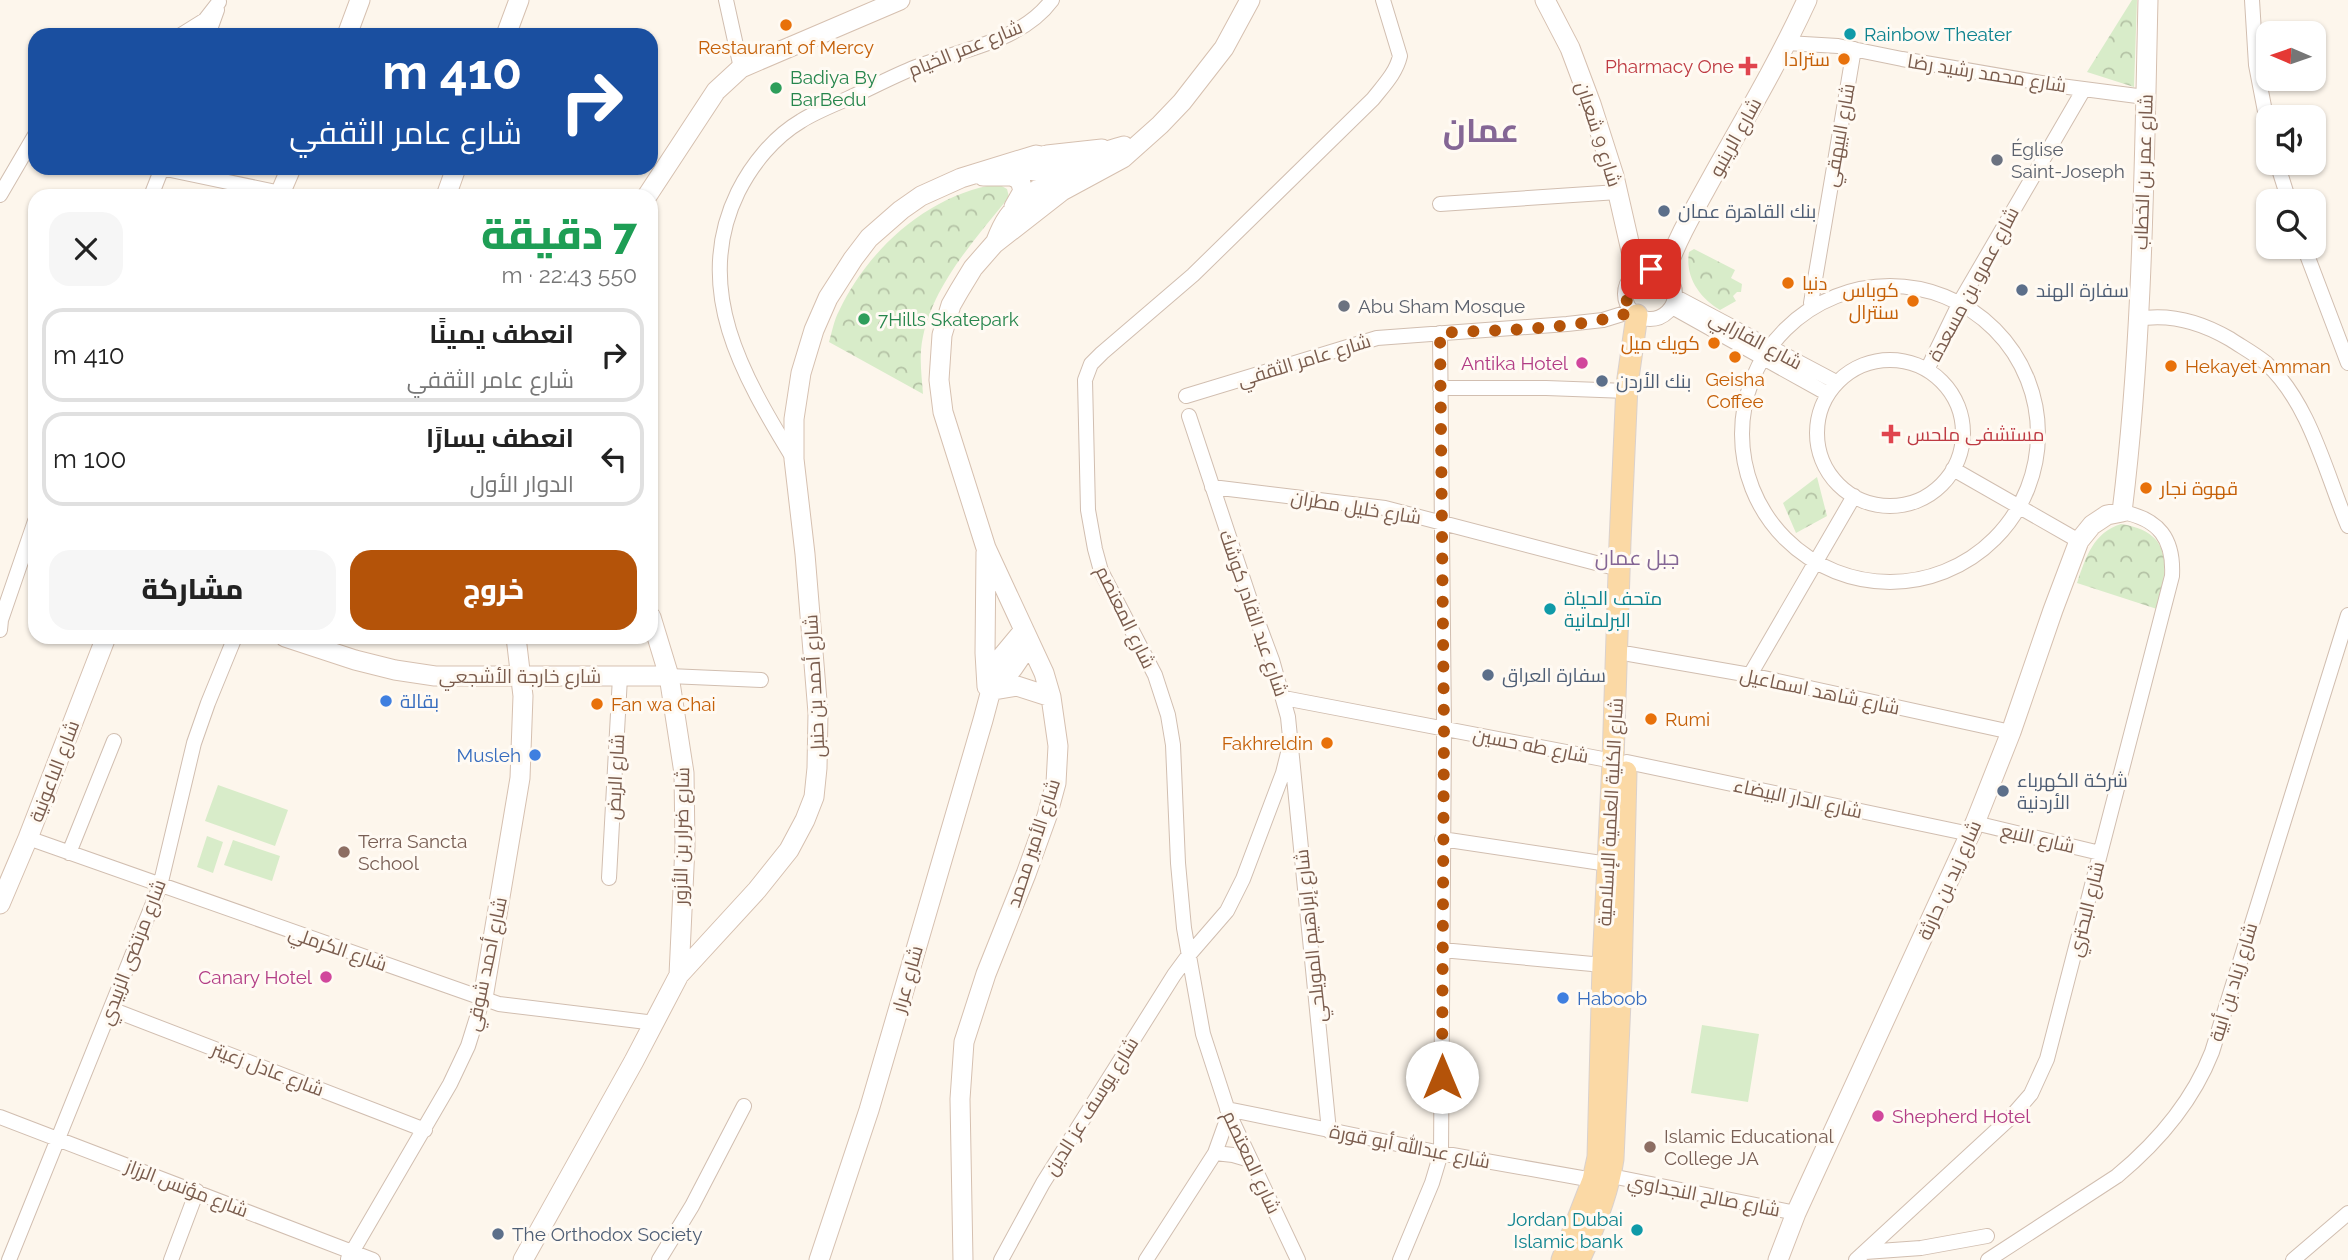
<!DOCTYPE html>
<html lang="ar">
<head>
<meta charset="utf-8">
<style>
	:root { --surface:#fff; --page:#f6f6f6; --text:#222; --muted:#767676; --line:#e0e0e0; --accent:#b45309 }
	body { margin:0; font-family:Raleway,Cairo,sans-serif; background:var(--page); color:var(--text); direction:rtl; height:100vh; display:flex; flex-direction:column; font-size:26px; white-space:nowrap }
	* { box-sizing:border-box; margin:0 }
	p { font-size:23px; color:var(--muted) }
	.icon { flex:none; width:38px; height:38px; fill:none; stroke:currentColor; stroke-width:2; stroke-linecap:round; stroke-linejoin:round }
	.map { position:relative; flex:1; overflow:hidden; direction:ltr }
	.side { position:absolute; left:28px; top:189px; width:630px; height:455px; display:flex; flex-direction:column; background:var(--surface); border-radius:21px; box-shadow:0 2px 5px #0004; direction:rtl }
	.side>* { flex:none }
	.top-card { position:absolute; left:28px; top:28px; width:630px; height:147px; border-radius:21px; box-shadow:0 2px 5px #0004; direction:rtl; background:#1a4fa0; color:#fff; overflow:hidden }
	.needle { width:46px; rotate:272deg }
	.controls { position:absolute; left:2256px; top:21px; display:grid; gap:14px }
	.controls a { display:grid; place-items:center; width:70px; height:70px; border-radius:14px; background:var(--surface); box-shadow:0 2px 5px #0004; font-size:35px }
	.pin { position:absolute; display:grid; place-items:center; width:60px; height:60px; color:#fff; margin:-30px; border-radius:14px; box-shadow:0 4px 10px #0006 }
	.me { position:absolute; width:77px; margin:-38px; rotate:0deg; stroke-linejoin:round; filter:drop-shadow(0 0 5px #0008) }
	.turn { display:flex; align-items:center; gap:24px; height:147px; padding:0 21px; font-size:32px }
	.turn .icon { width:91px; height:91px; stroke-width:2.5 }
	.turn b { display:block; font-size:49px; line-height:60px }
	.round { display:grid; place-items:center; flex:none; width:74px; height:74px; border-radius:21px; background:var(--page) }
	.summary { display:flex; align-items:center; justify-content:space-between; height:119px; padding:0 21px }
	h1 { font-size:42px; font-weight:800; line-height:52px; color:#1e9e55 }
	.primary-button { display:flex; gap:14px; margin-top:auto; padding:14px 21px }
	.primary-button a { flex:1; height:80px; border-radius:21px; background:var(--accent); color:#fff; font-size:28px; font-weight:800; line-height:80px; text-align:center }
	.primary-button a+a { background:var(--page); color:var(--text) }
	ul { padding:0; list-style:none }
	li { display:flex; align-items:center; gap:21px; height:94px; margin:0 14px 10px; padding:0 7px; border:4px solid var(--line); border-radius:21px }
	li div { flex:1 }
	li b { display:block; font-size:26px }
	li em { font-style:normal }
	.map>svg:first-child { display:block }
	.green { fill:#d8ecc9 }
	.forest { fill:url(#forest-crowns) }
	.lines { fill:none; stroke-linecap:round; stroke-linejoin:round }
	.street-casing { stroke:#d1beb0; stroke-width:16 }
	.secondary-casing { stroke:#d6c0b0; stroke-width:21 }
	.primary-casing { stroke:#dad1cd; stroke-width:23 }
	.street { stroke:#fff; stroke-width:14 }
	.secondary { stroke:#fff; stroke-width:19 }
	.primary { stroke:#fbd9a5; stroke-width:21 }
	.route { stroke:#b45309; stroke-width:12; stroke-dasharray:0 21.6 }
	.food-dot { fill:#e8710a; stroke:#fffaf3; stroke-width:2.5 }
	.culture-dot { fill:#0f9aa8; stroke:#fffaf3; stroke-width:2.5 }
	.health-dot { fill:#e0444e; stroke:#fffaf3; stroke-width:2.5 }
	.leisure-dot { fill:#2e9e5b; stroke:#fffaf3; stroke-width:2.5 }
	.worship-dot { fill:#6b7280; stroke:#fffaf3; stroke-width:2.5 }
	.service-dot { fill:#5c6f8a; stroke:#fffaf3; stroke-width:2.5 }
	.hotel-dot { fill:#d1479c; stroke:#fffaf3; stroke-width:2.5 }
	.shop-dot { fill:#3f7fe0; stroke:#fffaf3; stroke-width:2.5 }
	.education-dot { fill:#8d6e63; stroke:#fffaf3; stroke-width:2.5 }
	.labels { text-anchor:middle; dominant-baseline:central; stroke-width:6; stroke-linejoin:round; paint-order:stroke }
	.culture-label { font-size:19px; fill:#0d838f; stroke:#fffaf3; text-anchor:start }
	.food-label { font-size:19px; fill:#c56008; stroke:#fffaf3; text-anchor:start }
	.street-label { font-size:19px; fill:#7a5c4d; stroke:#fffaf3 }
	.health-label { font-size:19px; fill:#be3a42; stroke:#fffaf3; text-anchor:end }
	.leisure-label { font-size:19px; fill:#27864d; stroke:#fffaf3; text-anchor:start }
	.worship-label { font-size:19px; fill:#5b616d; stroke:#fffaf3; text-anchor:start }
	.service-label { font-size:19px; fill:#4e5e75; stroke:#fffaf3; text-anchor:start }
	.hotel-label { font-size:19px; fill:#b23c85; stroke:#fffaf3; text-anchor:end }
	.shop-label { font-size:19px; fill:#366cbe; stroke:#fffaf3; text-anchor:start }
	.education-label { font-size:19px; fill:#785e54; stroke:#fffaf3; text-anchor:start }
	.neighbourhood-label { font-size:21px; fill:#846695; stroke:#fffaf3 }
	.town-label { font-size:33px; font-weight:bold; fill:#846695; stroke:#fffaf3 }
</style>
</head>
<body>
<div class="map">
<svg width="2348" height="1260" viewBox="0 0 2348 1260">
	<defs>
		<pattern id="forest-crowns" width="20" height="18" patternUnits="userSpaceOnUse" patternTransform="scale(1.75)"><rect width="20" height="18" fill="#d8ecc9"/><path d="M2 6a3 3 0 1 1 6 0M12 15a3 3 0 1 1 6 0" fill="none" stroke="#b4c2a5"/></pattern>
	</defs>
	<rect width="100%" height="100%" fill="#fdf6ec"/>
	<path class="green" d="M 218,785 L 288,810 L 275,846 L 205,821 Z
		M 207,836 L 223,842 L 213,873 L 197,867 Z
		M 233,840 L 280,856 L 272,881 L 224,865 Z
		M 1702,1025 L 1759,1034 L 1748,1102 L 1691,1093 Z"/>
	<path class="forest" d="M 2132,0 L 2137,0 L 2134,87 L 2087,72 Z
		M 998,184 L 1007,189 L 1009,197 C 973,242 927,291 921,350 C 920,365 922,380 923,394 L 829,342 C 832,332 834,320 839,311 C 868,249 929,194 998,184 Z
		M 1694,249 L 1735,270 L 1731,278 L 1742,284 L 1741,292 L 1737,292 L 1733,296 L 1736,301 L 1720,310 C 1699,297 1685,277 1689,252 Z
		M 1817,477 L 1827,516 L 1796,533 L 1783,503 Z
		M 2121,524 C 2174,532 2168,567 2157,609 L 2077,583 C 2086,557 2093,533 2121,524 Z"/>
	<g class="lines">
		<defs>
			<path id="street" d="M 726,0 L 741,68
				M 2252,0 L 2256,65 L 2268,127
				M 181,35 L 205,20 L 219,2
				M 208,35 L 217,10
				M 1787,43 L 1838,46 L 1902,59 L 2053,85 L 2145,97
				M 2277,163 L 2289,201
				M 161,168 L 281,193
				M 0,195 L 35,135
				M 151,196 L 162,168
				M 1440,204 L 1618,192
				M 2304,247 L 2348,363
				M1625 294a25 25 0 1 1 50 0a25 25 0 1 1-50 0Z
				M1742 434a148 148 0 1 1 296 0a148 148 0 1 1-296 0Z
				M 1676,297 L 1836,382
				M 1811,303 L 1854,49
				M 1672,307 L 1828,394
				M 2137,319 C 2170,313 2201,322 2230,339 C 2242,347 2255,354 2266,363 C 2310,403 2326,474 2348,526
				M1817 433a73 73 0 1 1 146 0a73 73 0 1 1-146 0Z
				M 1927,370 L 1960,302 L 2084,89
				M 1440,388 L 1546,388 L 1627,391
				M 1186,396 L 1377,338 L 1567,324 L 1603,320 L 1632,311
				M 1189,416 L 1253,609 L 1272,660 L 1288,717 L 1329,1131
				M 793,458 C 743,376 691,288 738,192 C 752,164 774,137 801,121 C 815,112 833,105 849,98 C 871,88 893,76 916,67 C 962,49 1021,42 1052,0
				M 1953,469 L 2079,541
				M 1212,487 L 1385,508 L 1619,569
				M 0,630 L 1,620 L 35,521
				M 1629,654 L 1750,675 L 2011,732
				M 1750,675 L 1854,496
				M 669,676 L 761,680
				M 1284,698 L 1613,761
				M 1627,762 L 1970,834
				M 1975,823 L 2100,853
				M 28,838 L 499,1004 L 655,1023
				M 1442,839 L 1608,864
				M 69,853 L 114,741
				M 609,878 L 620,677
				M 1442,950 L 1603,965
				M 111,1009 L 425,1130
				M 1227,1109 L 1441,1153 L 1593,1180
				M 0,1117 L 373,1260
				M 1215,1153 L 1233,1155 L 1250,1160
				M 1611,1176 L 1796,1213
				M 1865,1252 L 1921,1248 L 1987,1236
				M 348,1259 L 450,1084 L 468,1046 L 483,998
				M 9,1260 L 160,886 L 194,743 L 208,703 L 235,637
				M 171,1260 L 197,1191
				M 659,1260 L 692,1206 L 744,1106
				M 1001,1260 L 1043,1183 L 1174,975 L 1188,956 L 1227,911 L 1243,879 L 1283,773 L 1288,753
				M 1146,1260 L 1215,1153 L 1229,1114
				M 1298,1260 L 1229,1114 L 1203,1034 L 1184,928 L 1178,863 L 1173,745 L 1168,715 L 1155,675 L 1101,571 L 1095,549 L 1088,510 L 1085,380 L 1091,364 L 1102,353 L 1193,275 L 1373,99 C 1384,85 1396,73 1400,56 L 1383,0
				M 1400,1260 L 1432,1183 L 1441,1153 L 1444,729 L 1440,333
				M 1856,1260 L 2010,1118 L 2031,1094 L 2047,1059 L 2172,576 C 2174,539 2159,519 2122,512
				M 1988,1260 L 2117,1176 C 2158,1142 2192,1103 2212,1052 L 2348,615
				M 2293,1260 L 2348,1213"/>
			<path id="secondary" d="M 1545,0 L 1570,48 L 1591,104 L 1614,176 L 1632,255 L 1644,270
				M 347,35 L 360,0
				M 506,35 L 519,0
				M 1047,155 L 1102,149
				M 1005,165 L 1065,177
				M 983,176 L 1012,176 L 1020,180 L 1023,191 L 1014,207
				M 279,196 L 291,168
				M 446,196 L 456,168
				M 647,196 L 716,91 L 741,68 L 900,0
				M 996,241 C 999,233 1003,224 1008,217 C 1029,189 1090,154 1124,146
				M 1665,273 C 1677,238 1697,205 1715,172 C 1747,115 1780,59 1807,0
				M 986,552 L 985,653 L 987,687
				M 651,617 L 669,676 L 684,773 L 685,846 L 679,975
				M 285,637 L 355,660 L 395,670 L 435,676 L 669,676
				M 994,690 L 1017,686 L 1051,697
				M 992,692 L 1013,668 L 1030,643
				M 0,904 L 28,838 L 106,637
				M 483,998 L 520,778 L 523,696 L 516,637
				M 523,1260 L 634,1061 L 679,975 L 757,890 L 789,850 L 805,820 L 814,797 L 817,768 L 818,713 L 805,554 L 794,459 L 794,419 L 801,373 L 814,330 L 828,298 L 853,259 L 869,238 L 901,210 L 921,196 L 961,178 L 1036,155 L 1053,158 L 1065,172 L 1062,191
				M 819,1260 L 869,1110 L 983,720 L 999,660 L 1024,630
				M 963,1260 L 960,1099 L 964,1042 L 986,974 L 1026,874 L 1047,816 L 1056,783 L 1058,746 L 1051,697 L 1044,673 L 986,548 L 943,412 L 939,380 L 942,335 L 951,305 L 959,291 L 973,268 L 994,244 L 1062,191 L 1123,158 L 1160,125 L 1182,102 L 1224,48 L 1250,0
				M 1778,1260 L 1796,1213 L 1975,823 L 2011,732 L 2053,610 L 2079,541 L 2092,525 L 2107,515 L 2122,512 C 2143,343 2144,170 2148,0"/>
			<path id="primary" d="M 1562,1260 L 1593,1180 L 1598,1157 L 1603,965 L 1613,761 L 1620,542 L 1627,385 L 1637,315
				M 1579,1260 C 1594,1228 1608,1194 1613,1159 L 1621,979 L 1626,772"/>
		</defs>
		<use href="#street" class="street-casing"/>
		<use href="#secondary" class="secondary-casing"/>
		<use href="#primary" class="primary-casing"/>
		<use href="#street" class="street"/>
		<use href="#secondary" class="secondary"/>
		<use href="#primary" class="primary"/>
	</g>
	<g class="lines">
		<path class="route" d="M 1442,1077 L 1444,729 L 1440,333 C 1503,329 1571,331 1632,312 C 1619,293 1628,271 1651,269"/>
	</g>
	<g class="food-dot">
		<circle cx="786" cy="25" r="7"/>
		<circle cx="1844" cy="59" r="7"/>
		<circle cx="1788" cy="283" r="7"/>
		<circle cx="1913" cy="301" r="7"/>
		<circle cx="1714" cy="343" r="7"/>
		<circle cx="1735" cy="357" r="7"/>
		<circle cx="2171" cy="366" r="7"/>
		<circle cx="2146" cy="488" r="7"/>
		<circle cx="597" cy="704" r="7"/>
		<circle cx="1651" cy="719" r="7"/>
		<circle cx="1327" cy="743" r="7"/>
	</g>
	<g class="culture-dot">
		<circle cx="1850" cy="34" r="7"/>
		<circle cx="1550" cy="609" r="7"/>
		<circle cx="1637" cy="1230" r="7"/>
	</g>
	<g class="health-dot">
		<path d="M1744.5 55.5h7v7h7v7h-7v7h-7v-7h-7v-7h7z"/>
		<path d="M1887.5 423.5h7v7h7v7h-7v7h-7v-7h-7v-7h7z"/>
	</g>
	<g class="leisure-dot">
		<circle cx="776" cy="88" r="7"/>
		<circle cx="864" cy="319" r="7"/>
	</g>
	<g class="worship-dot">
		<circle cx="1997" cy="160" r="7"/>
		<circle cx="1344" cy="306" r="7"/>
	</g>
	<g class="service-dot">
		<circle cx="1664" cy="211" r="7"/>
		<circle cx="2022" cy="290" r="7"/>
		<circle cx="1602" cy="381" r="7"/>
		<circle cx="1488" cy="675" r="7"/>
		<circle cx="2003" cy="791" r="7"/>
		<circle cx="498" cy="1234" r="7"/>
	</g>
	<g class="hotel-dot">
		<circle cx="1582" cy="363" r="7"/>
		<circle cx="326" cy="977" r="7"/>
		<circle cx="1878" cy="1116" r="7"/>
	</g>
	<g class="shop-dot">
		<circle cx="386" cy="701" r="7"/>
		<circle cx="535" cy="755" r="7"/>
		<circle cx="1563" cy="998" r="7"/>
	</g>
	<g class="education-dot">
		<circle cx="344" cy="852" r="7"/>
		<circle cx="1650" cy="1147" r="7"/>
	</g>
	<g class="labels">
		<g class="culture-label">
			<text x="1864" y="34">Rainbow Theater</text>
			<text x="1564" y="598">متحف الحياة<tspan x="1564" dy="22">البرلمانية</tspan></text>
			<text x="1623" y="1219" text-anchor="end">Jordan Dubai<tspan x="1623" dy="22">Islamic bank</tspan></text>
		</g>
		<g class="food-label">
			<text x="786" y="47" text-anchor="middle">Restaurant of Mercy</text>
			<text x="1830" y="59" text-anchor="end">سترادا</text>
			<text x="1802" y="283">دنيا</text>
			<text x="1899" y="290" text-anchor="end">كوباس<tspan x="1899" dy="22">سنترال</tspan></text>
			<text x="1700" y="343" text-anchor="end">كويك ميل</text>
			<text x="2185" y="366">Hekayet Amman</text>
			<text x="1735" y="379" text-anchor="middle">Geisha<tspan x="1735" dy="22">Coffee</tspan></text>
			<text x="2160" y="488">قهوة نجار</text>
			<text x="611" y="704">Fan wa Chai</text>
			<text x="1665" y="719">Rumi</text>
			<text x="1313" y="743" text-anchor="end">Fakhreldin</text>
		</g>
		<g class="street-label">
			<text transform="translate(965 48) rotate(-22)">شارع عمر الخيام</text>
			<text transform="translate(1987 73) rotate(9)">شارع محمد رشيد رضا</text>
			<text transform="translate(1599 134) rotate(72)">شارع 9 شعبان</text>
			<text transform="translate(1839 135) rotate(-80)">شارع البيهقي</text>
			<text transform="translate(1735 137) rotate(-61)">شارع الرينبو</text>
			<text transform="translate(2143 172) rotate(-88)">شارع عمر بن الخطاب</text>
			<text transform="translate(1973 284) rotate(-62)">شارع عمرو بن مسعدة</text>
			<text transform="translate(1756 340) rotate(28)">شارع الفارابي</text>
			<text transform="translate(1304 360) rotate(-17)">شارع عامر الثقفي</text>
			<text transform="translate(1356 507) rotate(9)">شارع خليل مطران</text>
			<text transform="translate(1254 613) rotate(71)">شارع عبد القادر كوشك</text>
			<text transform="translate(1126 617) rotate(64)">شارع المعتصم</text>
			<text x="520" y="676">شارع خارجة الأشجعي</text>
			<text transform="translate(814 686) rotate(-93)">شارع أحمد بن حنبل</text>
			<text transform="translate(1820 691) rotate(12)">شارع شاهد اسماعيل</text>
			<text transform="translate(1531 745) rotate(11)">شارع طه حسين</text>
			<text transform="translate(54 771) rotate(-69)">شارع الباعونية</text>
			<text transform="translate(615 777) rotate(-87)">شارع الربض</text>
			<text transform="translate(1798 798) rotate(12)">شارع الدار البيضاء</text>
			<text transform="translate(1610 812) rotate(-87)">شارع الكلية العلمية الإسلامية</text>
			<text transform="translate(681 836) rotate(-89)">شارع ضرار بن الأزور</text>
			<text transform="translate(2038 838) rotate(13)">شارع النبع</text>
			<text transform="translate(1033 843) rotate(-72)">شارع الأمير محمد</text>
			<text transform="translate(1949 880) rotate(-66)">شارع زيد بن حارثة</text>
			<text transform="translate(2086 909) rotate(-76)">شارع البحتري</text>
			<text transform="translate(1310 936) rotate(-96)">شارع إبراهيم المويلحي</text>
			<text transform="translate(338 948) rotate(19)">شارع الكرملي</text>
			<text transform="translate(132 952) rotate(-69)">شارع مرتضى الزبيدي</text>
			<text transform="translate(486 964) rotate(-78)">شارع أحمد شوقي</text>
			<text transform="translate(907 979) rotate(-74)">شارع عرار</text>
			<text transform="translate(2233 982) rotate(-73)">شارع زياد بن أبية</text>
			<text transform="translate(268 1069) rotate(21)">شارع عادل زعيتر</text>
			<text transform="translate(1091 1106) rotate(-58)">شارع يوسف عز الدين</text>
			<text transform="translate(1410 1146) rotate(11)">شارع عبدالله أبو قورة</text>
			<text transform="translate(1252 1162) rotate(65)">شارع المعتصم</text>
			<text transform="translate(187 1188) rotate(21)">شارع مؤنس الرزاز</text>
			<text transform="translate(1704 1195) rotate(11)">شارع صالح النجداوي</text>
		</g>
		<g class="health-label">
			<text x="1734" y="66">Pharmacy One</text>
			<text x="1907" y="434" text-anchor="start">مستشفى ملحس</text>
		</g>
		<g class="leisure-label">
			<text x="790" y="77">Badiya By<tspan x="790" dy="22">BarBedu</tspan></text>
			<text x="878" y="319">7Hills Skatepark</text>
		</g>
		<g class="worship-label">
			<text x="2011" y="149">Église<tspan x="2011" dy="22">Saint-Joseph</tspan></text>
			<text x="1358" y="306">Abu Sham Mosque</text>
		</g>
		<g class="service-label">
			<text x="1678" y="211">بنك القاهرة عمان</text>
			<text x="2036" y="290">سفارة الهند</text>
			<text x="1616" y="381">بنك الأردن</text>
			<text x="1502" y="675">سفارة العراق</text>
			<text x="2017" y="780">شركة الكهرباء<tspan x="2017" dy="22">الأردنية</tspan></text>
			<text x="512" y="1234">The Orthodox Society</text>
		</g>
		<g class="hotel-label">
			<text x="1568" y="363">Antika Hotel</text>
			<text x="312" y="977">Canary Hotel</text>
			<text x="1892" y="1116" text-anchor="start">Shepherd Hotel</text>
		</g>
		<g class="shop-label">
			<text x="400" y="701">بقالة</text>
			<text x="521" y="755" text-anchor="end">Musleh</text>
			<text x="1577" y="998">Haboob</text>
		</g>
		<g class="education-label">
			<text x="358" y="841">Terra Sancta<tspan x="358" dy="22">School</tspan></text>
			<text x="1664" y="1136">Islamic Educational<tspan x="1664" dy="22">College JA</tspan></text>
		</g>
		<g class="neighbourhood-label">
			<text x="1637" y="557">جبل عمان</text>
		</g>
		<g class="town-label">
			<text x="1481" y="130">عمان</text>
		</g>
	</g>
</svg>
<div class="controls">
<a><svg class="needle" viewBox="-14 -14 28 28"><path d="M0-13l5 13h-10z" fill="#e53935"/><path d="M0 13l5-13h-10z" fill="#767676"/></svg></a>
<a><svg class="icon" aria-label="sound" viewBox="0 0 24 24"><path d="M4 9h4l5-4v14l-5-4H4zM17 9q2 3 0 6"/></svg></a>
<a><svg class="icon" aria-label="search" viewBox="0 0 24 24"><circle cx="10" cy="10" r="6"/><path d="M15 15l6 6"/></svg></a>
</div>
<div class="pin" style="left:1651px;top:269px;background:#d93025"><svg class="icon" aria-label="arrive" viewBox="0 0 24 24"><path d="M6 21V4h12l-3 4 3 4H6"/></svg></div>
<svg class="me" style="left:1442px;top:1077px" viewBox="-20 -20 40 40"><circle r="19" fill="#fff"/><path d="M0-13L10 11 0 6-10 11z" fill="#b45309"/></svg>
<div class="top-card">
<div class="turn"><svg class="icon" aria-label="right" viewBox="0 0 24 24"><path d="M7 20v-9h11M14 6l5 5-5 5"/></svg><div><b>410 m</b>شارع عامر الثقفي</div></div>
</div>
<section class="side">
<div class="summary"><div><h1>7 دقيقة</h1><p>550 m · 22:43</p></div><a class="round"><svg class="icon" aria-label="close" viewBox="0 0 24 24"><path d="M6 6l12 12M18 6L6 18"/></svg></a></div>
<ul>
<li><svg class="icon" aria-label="right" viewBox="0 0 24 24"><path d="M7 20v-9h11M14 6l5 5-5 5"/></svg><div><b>انعطف يمينًا</b><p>شارع عامر الثقفي</p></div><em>410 m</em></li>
<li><svg class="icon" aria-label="left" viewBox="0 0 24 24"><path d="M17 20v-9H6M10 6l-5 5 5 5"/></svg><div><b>انعطف يسارًا</b><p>الدوار الأول</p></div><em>100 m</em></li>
</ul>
<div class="primary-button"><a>خروج</a><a>مشاركة</a></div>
</section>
</div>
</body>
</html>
